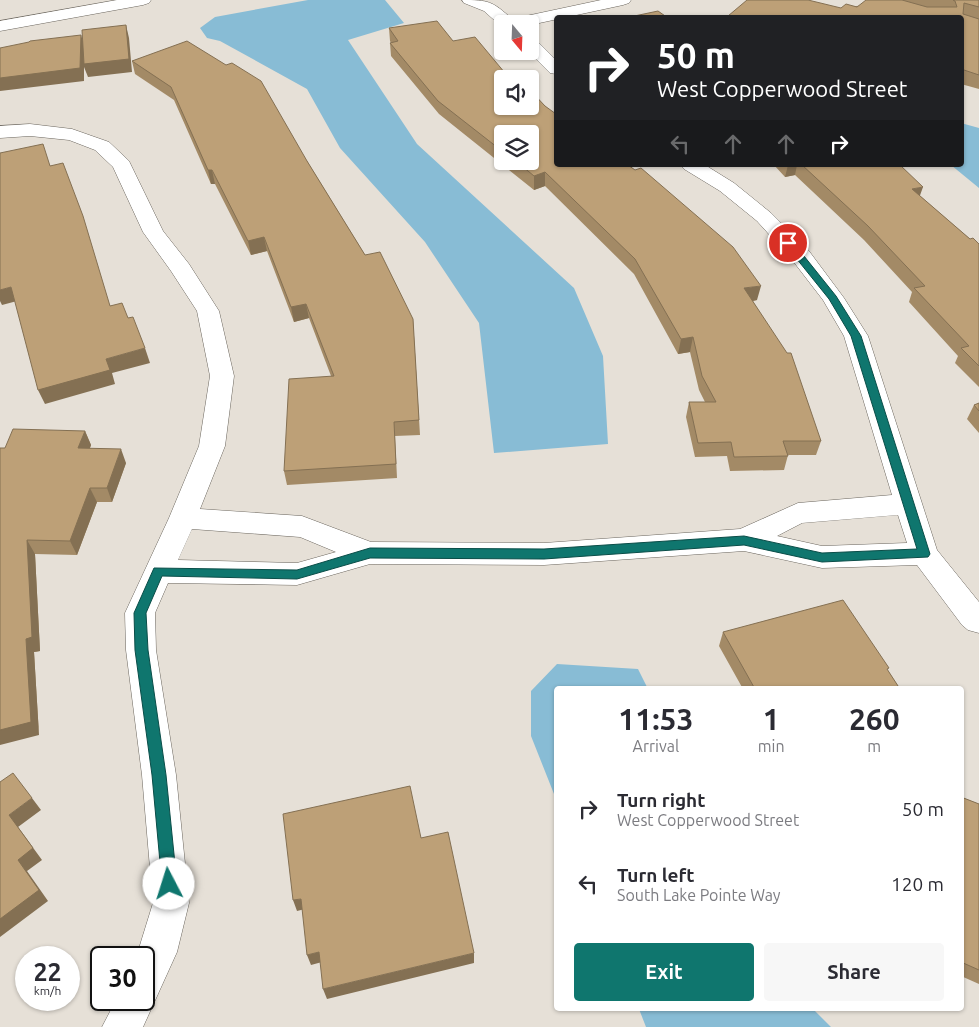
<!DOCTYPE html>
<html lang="en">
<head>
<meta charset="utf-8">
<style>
	:root { --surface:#fff; --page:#f7f7f7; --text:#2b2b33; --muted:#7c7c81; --accent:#0f766e }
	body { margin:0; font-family:Ubuntu,sans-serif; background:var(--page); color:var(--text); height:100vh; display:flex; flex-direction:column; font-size:19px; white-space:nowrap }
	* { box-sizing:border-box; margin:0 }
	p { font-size:16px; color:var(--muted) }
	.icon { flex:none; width:28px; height:28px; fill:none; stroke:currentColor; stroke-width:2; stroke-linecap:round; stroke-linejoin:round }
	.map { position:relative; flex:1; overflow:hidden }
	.details { position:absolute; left:554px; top:686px; width:410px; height:325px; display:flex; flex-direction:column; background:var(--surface); border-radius:5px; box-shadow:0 1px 4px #0004 }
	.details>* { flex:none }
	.top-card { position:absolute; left:554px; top:15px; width:410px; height:152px; border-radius:5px; box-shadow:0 1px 4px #0004; background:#202124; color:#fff; overflow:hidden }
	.needle { width:32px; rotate:161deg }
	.fabs { position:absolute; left:494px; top:15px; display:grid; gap:10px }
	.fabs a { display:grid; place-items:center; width:45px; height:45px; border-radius:5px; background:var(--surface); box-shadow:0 1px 4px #0004; font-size:25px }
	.speed { position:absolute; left:15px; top:946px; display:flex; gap:10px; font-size:25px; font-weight:700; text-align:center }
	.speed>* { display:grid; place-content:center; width:65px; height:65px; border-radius:50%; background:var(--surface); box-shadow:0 1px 4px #0004; line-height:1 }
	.speed small { font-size:12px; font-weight:400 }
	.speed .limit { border:2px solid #111; border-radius:8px; background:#fff; color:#111 }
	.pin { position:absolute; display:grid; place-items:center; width:42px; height:42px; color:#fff; margin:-21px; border:2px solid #fff; border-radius:50%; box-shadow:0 1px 5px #0007 }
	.me { position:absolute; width:55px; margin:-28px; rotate:355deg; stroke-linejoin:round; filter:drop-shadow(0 0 4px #0008) }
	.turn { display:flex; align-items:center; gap:18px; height:105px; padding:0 20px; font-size:22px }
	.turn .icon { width:65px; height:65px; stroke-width:2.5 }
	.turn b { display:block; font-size:35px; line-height:42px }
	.lanes { display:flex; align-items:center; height:48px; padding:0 20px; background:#0003; justify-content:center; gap:25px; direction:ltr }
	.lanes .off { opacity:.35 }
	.eta { display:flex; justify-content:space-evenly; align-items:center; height:85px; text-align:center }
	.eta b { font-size:30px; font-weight:700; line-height:35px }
	.button { display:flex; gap:10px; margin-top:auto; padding:10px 20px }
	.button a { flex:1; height:58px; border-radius:5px; background:var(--accent); color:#fff; font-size:20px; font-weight:700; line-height:58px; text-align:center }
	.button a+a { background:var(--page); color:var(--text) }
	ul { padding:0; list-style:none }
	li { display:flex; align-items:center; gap:15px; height:75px; padding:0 20px }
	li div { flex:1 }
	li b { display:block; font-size:19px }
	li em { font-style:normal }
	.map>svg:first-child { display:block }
	.water { fill:#88bcd5 }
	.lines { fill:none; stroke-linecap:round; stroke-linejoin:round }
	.minor-casing { stroke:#6b665e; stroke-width:1 }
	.minor { fill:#fff; fill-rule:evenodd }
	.wall { fill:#a38a66; fill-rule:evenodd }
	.shaded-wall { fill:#847053 }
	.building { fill:#bda077; stroke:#847053 }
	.route { fill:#0f766e; stroke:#0a4d48 }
</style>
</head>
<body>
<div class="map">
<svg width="979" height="1027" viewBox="0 0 979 1027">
	<rect width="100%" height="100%" fill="#e6e0d7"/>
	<path class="water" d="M 308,0 L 385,0 L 404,23 L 348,40 L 417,144 L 574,288 L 603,356 L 608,444 L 494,453 L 479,323 L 425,242 L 340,148 L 307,89 L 220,41 L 207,38 L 200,28 L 215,17 Z
		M 961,123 L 979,128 L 979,188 L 951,165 L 961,165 Z
		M 557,664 L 638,669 L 648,689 L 556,689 L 556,799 L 531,736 L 531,691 Z
		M 639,1009 L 813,1009 L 831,1027 L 646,1027 Z"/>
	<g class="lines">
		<defs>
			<path id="minor" d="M 117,0 L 151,0 L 149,3 L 143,5 L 0,31 L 0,21 Z
				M 462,0 C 489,0 492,1 512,19 L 601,0 L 631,0 L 629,3 L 623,5 L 530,25 L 502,24 L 502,27 L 484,11 L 464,3 Z
				M 530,39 L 536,40 L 556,60 L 556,74 L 550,73 L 528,51 L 530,51 Z
				M 30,124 L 72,129 L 109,142 L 129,161 L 163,231 L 189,264 L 219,311 L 234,376 L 225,446 L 200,509 L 302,516 L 371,542 L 544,543 L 740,529 L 798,503 L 892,495 L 844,336 L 823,300 L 793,261 L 757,221 L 720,191 L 684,169 L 681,165 L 705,165 L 734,183 L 771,213 L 809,251 L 844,298 L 868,336 L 937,550 L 979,602 L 979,633 L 968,630 L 962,625 L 917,565 L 822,568 L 744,551 L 544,565 L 370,564 L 297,585 L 168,583 L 155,613 L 156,650 L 176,775 L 189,903 L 177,952 L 143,1027 L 102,1027 L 116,1000 L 144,1000 L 144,958 L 136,958 L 153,903 L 142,775 L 126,650 L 125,613 L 169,518 L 199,446 L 210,376 L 197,311 L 171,271 L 143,232 L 113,167 L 95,150 L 69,140 L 30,136 L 0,138 L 0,126 ZM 898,515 L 907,543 L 822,546 L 777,536 L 802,523 ZM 192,529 L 300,537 L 336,552 L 297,563 L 178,560 Z"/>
		</defs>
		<use href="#minor" class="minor-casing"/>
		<use href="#minor" class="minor"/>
	</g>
	<path class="wall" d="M 903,0 L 979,0 L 979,89 L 961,84 L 961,18 L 728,18 L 728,16 L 841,8 Z
		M 389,28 L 453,41 L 502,79 L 545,106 L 757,300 L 753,301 L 821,441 L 816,455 L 788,455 L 784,470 L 730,471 L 727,456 L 695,457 L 686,417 L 689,402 L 705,402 L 699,390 L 690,352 L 678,354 L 634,274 L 545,186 L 534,190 L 439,114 L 391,56 L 390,43 L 391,43 L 390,41 ZM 502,134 L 530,161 L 502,161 Z
		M 132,61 L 307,161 L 365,255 L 413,319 L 420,435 L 395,436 L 397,478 L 287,485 L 284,471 L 331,376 L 309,318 L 294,322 L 267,251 L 251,255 L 215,184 L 211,184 L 174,100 L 135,74 Z
		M 774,165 L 900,165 L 920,196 L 970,239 L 979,244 L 979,387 L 955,363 L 958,356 L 909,302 L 912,292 L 864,240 L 795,175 L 785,177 Z
		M 979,403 L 979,433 L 967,419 L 974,405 Z
		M 85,431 L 91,445 L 90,448 L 126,463 L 112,502 L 97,502 L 77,555 L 35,554 L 40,651 L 34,652 L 39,735 L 5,448 Z
		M 723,632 L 888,671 L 900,689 L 743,689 L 719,646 Z
		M 961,797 L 979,804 L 979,984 L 961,976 Z"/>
	<path class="shaded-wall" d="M 126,25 L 129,38 L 132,72 L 88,77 L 84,67 L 84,81 L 0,91 L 0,78 L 81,35 L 85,48 Z
		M 788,165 L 797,165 L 795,175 L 785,177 Z
		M 208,170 L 212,170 L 215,184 L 211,184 Z
		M 545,172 L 545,186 L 534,190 L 534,176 Z
		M 923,187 L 918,201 L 912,189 Z
		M 264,237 L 267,251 L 251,255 L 248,241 Z
		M 761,286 L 757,300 L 741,303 L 744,288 Z
		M 11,287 L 17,301 L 2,305 L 0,301 L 0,290 Z
		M 306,304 L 309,318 L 294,322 L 291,307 Z
		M 693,337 L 690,352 L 678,354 L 681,339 Z
		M 145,348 L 150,363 L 112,373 L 115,384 L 45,404 L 38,390 L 106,359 Z
		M 85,431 L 91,445 L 84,463 L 78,448 Z
		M 121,449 L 126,463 L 112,502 L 107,488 Z
		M 90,488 L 97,502 L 77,555 L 70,541 Z
		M 27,540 L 35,554 L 40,651 L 34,652 L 39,735 L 0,745 L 0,730 L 26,639 Z
		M 32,798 L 41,810 L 18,827 L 42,860 L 27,871 L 48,901 L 0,937 L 0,919 L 18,860 L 9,815 Z
		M 301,899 L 305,909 L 297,911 L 293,900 Z
		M 319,952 L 322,962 L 311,965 L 307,955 Z
		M 474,953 L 474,963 L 327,999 L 323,989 Z"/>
	<path class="building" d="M 747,0 L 808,0 L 841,8 L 846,4 L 857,7 L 866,0 L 902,0 L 927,7 L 957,7 L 955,1 L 953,0 L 979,0 L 979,7 L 964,3 L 963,14 L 979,19 L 979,75 L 961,69 L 961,18 L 734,18 L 728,16 Z
		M 658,11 L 668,18 L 625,18 Z
		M 437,21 L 453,41 L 475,37 L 510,79 L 502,79 L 502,106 L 530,106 L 530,90 L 545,106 L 556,114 L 556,165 L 628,165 L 635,170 L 641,168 L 733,247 L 761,286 L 744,288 L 787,353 L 791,353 L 821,441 L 783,441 L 788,456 L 734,457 L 731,442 L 698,443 L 689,402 L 716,402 L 702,376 L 693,337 L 681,339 L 635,259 L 545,172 L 534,176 L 516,161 L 530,161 L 530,134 L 502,134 L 502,151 L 438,101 L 390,43 L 398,41 L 389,28 Z
		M 126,25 L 129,59 L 84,64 L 82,30 Z
		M 81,35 L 80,68 L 0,78 L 0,48 L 29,42 L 30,41 Z
		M 187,41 L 226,65 L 232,63 L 261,81 L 307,161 L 365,255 L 380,252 L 413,319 L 419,420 L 394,422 L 396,464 L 284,471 L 289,379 L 334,376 L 306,304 L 291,307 L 264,237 L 248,241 L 212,170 L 208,170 L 171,87 L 132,61 Z
		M 43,144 L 50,166 L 63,163 L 83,216 L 110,306 L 122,303 L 128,318 L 133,317 L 145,348 L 106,359 L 110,370 L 38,390 L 11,287 L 0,290 L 0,153 Z
		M 802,165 L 900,165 L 923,187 L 912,189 L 970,239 L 973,238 L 979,244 L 979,366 L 961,348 L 969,346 L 914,288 L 925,286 L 868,226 Z
		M 979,403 L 979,411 L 974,405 Z
		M 13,429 L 85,431 L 78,448 L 121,449 L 107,488 L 90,488 L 70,541 L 27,540 L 32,637 L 26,639 L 31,722 L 0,730 L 0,448 L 5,448 Z
		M 843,600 L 889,668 L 887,669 L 900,689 L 755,689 L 723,632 Z
		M 13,773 L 32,798 L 9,815 L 33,848 L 18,860 L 39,890 L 0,919 L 0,782 Z
		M 410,786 L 421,838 L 448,832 L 474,953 L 323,989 L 319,952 L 307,955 L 301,899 L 293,900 L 283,814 Z
		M 961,797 L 979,804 L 979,970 L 961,962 Z"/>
	<path class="route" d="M 788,240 L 792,241 L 836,296 L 861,336 L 930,554 L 928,557 L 822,562 L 744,545 L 544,559 L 370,558 L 297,579 L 162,576 L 146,613 L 148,650 L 166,775 L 177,884 L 174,889 L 169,892 L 164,889 L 162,884 L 152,775 L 135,650 L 134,613 L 154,568 L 297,570 L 370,548 L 544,549 L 744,536 L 822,553 L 917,549 L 851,336 L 829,299 L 784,243 Z"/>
</svg>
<div class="fabs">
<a><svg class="needle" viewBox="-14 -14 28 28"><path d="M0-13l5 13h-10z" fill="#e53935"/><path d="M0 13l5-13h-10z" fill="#7c7c81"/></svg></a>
<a><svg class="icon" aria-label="sound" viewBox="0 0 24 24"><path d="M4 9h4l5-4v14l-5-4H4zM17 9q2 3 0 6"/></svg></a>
<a><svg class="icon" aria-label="layers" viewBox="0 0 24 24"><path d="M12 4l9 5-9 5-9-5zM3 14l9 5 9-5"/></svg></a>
</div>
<div class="speed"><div>22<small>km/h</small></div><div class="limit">30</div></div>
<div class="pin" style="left:788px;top:243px;background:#d93025"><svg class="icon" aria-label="arrive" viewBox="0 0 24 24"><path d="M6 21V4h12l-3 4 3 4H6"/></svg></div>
<svg class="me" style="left:169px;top:884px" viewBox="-20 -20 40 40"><circle r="19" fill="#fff"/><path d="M0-13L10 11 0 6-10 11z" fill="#0f766e"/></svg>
<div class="top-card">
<div class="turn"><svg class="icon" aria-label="right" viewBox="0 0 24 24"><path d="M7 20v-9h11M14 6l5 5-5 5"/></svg><div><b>50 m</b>West Copperwood Street</div></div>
<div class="lanes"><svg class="icon off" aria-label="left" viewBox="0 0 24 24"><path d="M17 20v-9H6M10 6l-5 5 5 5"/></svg><svg class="icon off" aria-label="ahead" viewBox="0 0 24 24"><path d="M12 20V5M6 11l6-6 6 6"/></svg><svg class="icon off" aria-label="ahead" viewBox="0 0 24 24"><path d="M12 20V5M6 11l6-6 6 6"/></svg><svg class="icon" aria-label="right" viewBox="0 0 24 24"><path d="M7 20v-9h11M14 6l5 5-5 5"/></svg></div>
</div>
<section class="details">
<div class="eta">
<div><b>11:53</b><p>Arrival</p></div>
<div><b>1</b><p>min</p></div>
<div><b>260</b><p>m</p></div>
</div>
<ul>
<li><svg class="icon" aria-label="right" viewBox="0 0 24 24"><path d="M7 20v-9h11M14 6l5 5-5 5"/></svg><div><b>Turn right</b><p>West Copperwood Street</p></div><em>50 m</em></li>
<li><svg class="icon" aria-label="left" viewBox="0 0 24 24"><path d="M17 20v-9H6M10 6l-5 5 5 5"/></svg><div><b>Turn left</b><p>South Lake Pointe Way</p></div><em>120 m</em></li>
</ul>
<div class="button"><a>Exit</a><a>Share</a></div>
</section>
</div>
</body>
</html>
